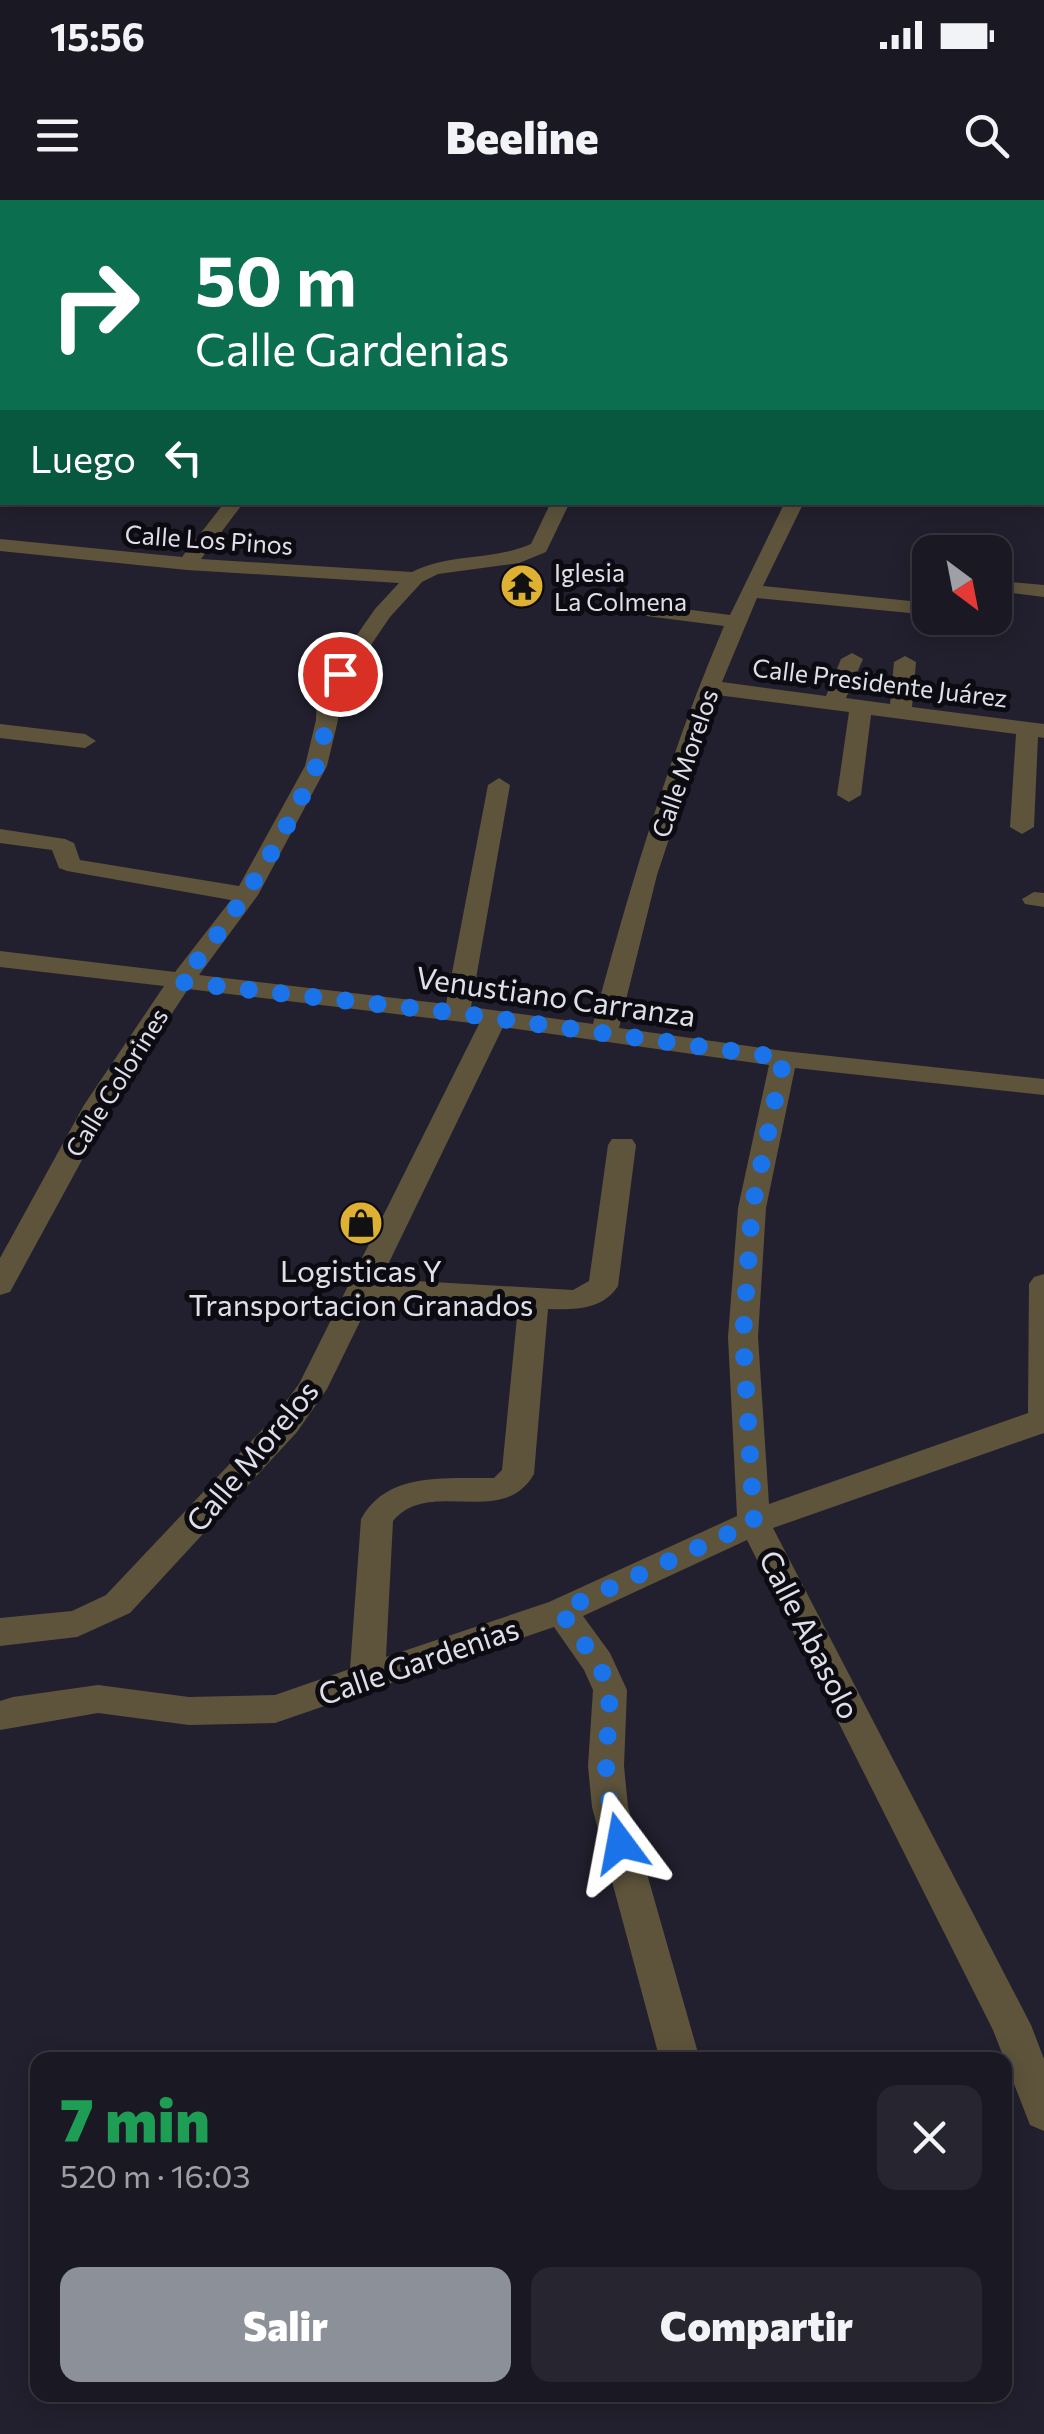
<!DOCTYPE html>
<html lang="es">
<head>
<meta charset="utf-8">
<style>
	:root { --surface:#1a1822; --page:#27252f; --text:#f1f3f6; --muted:#9fa0a5; --line:#383740; --accent:#8c9099 }
	body { margin:0; font-family:Commissioner,sans-serif; background:var(--page); color:var(--text); height:100vh; display:flex; flex-direction:column; font-size:38px; white-space:nowrap }
	* { box-sizing:border-box; margin:0 }
	p { font-size:32px; color:var(--muted) }
	.icon { flex:none; width:55px; height:55px; fill:none; stroke:currentColor; stroke-width:2; stroke-linecap:round; stroke-linejoin:round }
	.map { position:relative; flex:1; overflow:hidden }
	.sheet { position:absolute; left:30px; top:1852px; width:982px; height:350px; display:flex; flex-direction:column; background:var(--surface); border-radius:20px; box-shadow:0 5px 25px #0003,0 0 0 2px var(--line) }
	.sheet>* { flex:none }
	.top-card { position:absolute; left:0px; top:0px; width:1045px; height:305px; box-shadow:0 5px 25px #0003,0 0 0 2px var(--line); background:#0b6e4f; color:#fff; overflow:hidden }
	.needle { width:65px; rotate:148deg }
	.tools { position:absolute; left:912px; top:335px; display:grid; gap:20px }
	.tools a { display:grid; place-items:center; width:100px; height:100px; border-radius:20px; background:var(--surface); box-shadow:0 5px 25px #0003,0 0 0 2px var(--line); font-size:50px }
	.pin { position:absolute; display:grid; place-items:center; width:85px; height:85px; color:#fff; margin:-42px; border:5px solid #fff; border-radius:50%; box-shadow:0 2px 10px #0007 }
	.me { position:absolute; width:110px; margin:-55px; rotate:347deg; stroke-linejoin:round; filter:drop-shadow(0 0 8px #0008) }
	.turn { display:flex; align-items:center; gap:35px; height:210px; padding:0 30px; font-size:45px }
	.turn .icon { width:130px; height:130px; stroke-width:2.5 }
	.turn b { display:block; font-size:70px; line-height:85px }
	.then { display:flex; align-items:center; height:95px; padding:0 30px; background:#0003; gap:20px; font-size:38px }
	.round { display:grid; place-items:center; flex:none; width:105px; height:105px; border-radius:20px; background:var(--page) }
	.headline { display:flex; align-items:center; justify-content:space-between; height:170px; padding:0 30px }
	h1 { font-size:60px; font-weight:800; line-height:75px; color:#1e9e55 }
	.button { display:flex; gap:20px; margin-top:auto; padding:20px 30px }
	.button a { flex:1; height:115px; border-radius:20px; background:var(--accent); color:#fff; font-size:40px; font-weight:800; line-height:115px; text-align:center }
	.button a+a { background:var(--page); color:var(--text) }
	.status { display:flex; justify-content:space-between; align-items:center; height:70px; padding:0 50px; background:var(--surface); direction:ltr }
	.status svg { height:28px; fill:currentColor }
	header { display:flex; justify-content:space-between; align-items:center; height:130px; padding:0 30px; background:var(--surface); font-size:45px; font-weight:800 }
	.map>svg:first-child { display:block }
	.lines { fill:none; stroke-linecap:round; stroke-linejoin:round }
	.street { fill:#5e543c; fill-rule:evenodd }
	.secondary { fill:#806f48; fill-rule:evenodd }
	.route { stroke:#1a73e8; stroke-width:18; stroke-dasharray:0 32.4 }
	.labels { text-anchor:middle; dominant-baseline:central; stroke-width:10; stroke-linejoin:round; paint-order:stroke }
	.far-street-label { font-size:25px; fill:#e0dfe8; stroke:#0c0b11 }
	.far-poi-label { font-size:25px; fill:#e0dfe8; stroke:#0c0b11; text-anchor:start }
	.street-label { font-size:30px; fill:#e0dfe8; stroke:#0c0b11 }
	.poi-label { font-size:30px; fill:#e0dfe8; stroke:#0c0b11 }
</style>
</head>
<body>
<div class="status"><b>15:56</b><svg viewBox="0 0 49 12"><path d="M0 12V9h3v3zM5 12V6h3v6zM10 12V3h3v9zM15 12V0h3v12zM26 1h20v11H26zM47 4h2v5h-2z"/></svg></div>
<header><svg class="icon" aria-label="menu" viewBox="0 0 24 24"><path d="M4 6h16M4 12h16M4 18h16"/></svg>Beeline<svg class="icon" aria-label="search" viewBox="0 0 24 24"><circle cx="10" cy="10" r="6"/><path d="M15 15l6 6"/></svg></header>
<div class="map">
<svg width="1044" height="2234" viewBox="0 0 1044 2234">
	<rect width="100%" height="100%" fill="#22202e"/>
	<g class="lines">
		<path class="street" d="M 76,0 L 97,0 L 99,2 L 78,2 Z
			M 325,0 L 368,0 L 370,2 L 327,2 Z
			M 399,0 L 415,0 L 415,2 L 400,2 Z
			M 2,20 L 2,32 L 0,33 L 0,21 Z
			M 1042,48 L 1044,48 L 1044,58 L 1042,58 Z
			M 0,159 L 2,159 L 2,170 L 0,170 Z
			M 0,208 L 2,208 L 2,219 L 0,219 Z
			M 1042,236 L 1044,236 L 1044,248 L 1042,248 Z
			M 225,302 L 244,302 L 201,359 L 412,372 C 449,353 493,361 531,344 L 551,302 L 570,302 L 546,352 L 519,363 L 438,374 L 422,382 L 390,417 L 339,492 L 338,520 L 327,566 L 258,695 L 199,775 L 446,804 L 488,585 L 499,578 L 510,585 L 471,807 L 593,824 C 629,689 669,555 724,426 L 615,412 L 605,406 L 615,400 L 730,415 L 785,302 L 804,302 L 763,386 L 930,403 L 930,415 L 757,398 L 722,482 L 826,496 L 841,459 L 852,453 L 863,459 L 846,498 L 890,504 L 894,462 L 905,456 L 916,462 L 912,507 L 1044,524 L 1044,538 L 1038,537 L 1034,627 L 1022,634 L 1010,627 L 1016,534 L 871,515 L 861,595 L 849,602 L 837,595 L 849,512 L 717,495 L 657,675 L 619,828 L 784,851 L 1044,879 L 1044,895 L 795,868 L 766,1008 L 758,1137 L 769,1304 L 1028,1213 L 1029,1084 L 1034,1077 L 1044,1074 L 1044,1233 L 773,1328 L 1031,1825 L 1044,1859 L 1044,1931 L 1030,1925 L 993,1830 L 747,1340 L 583,1416 L 610,1453 L 627,1490 L 624,1566 L 628,1607 L 700,1860 L 660,1860 L 592,1607 L 588,1566 L 593,1490 L 584,1470 L 554,1427 L 275,1523 L 189,1525 L 98,1513 L 0,1530 L 0,1501 L 13,1497 L 98,1485 L 189,1497 L 275,1495 L 350,1469 L 361,1319 C 387,1271 447,1279 494,1278 L 502,1270 L 518,1107 L 371,1099 L 327,1189 L 297,1232 L 130,1413 L 77,1437 L 0,1446 L 0,1418 L 72,1411 L 106,1395 L 275,1216 L 299,1184 L 479,824 L 188,789 L 112,905 L 10,1092 L 0,1095 L 0,1058 L 84,905 L 164,786 L 0,767 L 0,751 L 175,772 L 231,700 L 67,671 L 59,668 L 52,650 L 0,643 L 0,629 L 65,639 L 74,643 L 80,660 L 239,686 L 305,566 L 316,520 L 317,492 L 375,409 L 399,383 L 187,370 L 0,351 L 0,339 L 182,357 ZM 503,827 L 769,865 L 738,1008 L 728,1137 L 737,1316 L 549,1402 L 386,1457 L 393,1321 C 429,1277 503,1329 534,1274 L 548,1109 C 573,1110 603,1110 618,1086 L 636,945 L 632,939 L 612,939 L 608,945 L 589,1081 L 573,1090 L 381,1079 Z
			M 1011,382 L 1044,385 L 1044,397 L 1004,392 L 1004,384 Z
			M 0,524 L 85,534 L 96,541 L 85,548 L 0,538 Z
			M 1034,692 L 1044,693 L 1044,707 L 1025,704 L 1022,699 Z"/>
		<path class="secondary" d="M 2,104 L 2,116 L 0,117 L 0,105 Z"/>
	</g>
	<g class="lines">
		<path class="route" d="M 340,474 C 320,504 330,536 315,569 C 280,646 234,718 180,782 L 457,813 L 784,858 L 752,1008 L 743,1137 L 754,1322 L 560,1411 L 598,1463 L 610,1490 L 606,1566 L 610,1607 L 620,1643"/>
	</g>
	<defs>
		<symbol id="temple-disc" viewBox="-11 -11 22 22"><circle r="9.5" fill="#deb133" stroke="#0c0b11"/><path d="M0-6L5-2H3V0L6.5 2.5H4V6H1.5V3h-3V6H-4V2.5H-6.5L-3 0V-2H-5Z" fill="#111"/></symbol>
		<symbol id="shop-disc" viewBox="-11 -11 22 22"><circle r="9.5" fill="#deb133" stroke="#0c0b11"/><path d="M-5-2.5h2.3a2.7 3.5 0 0 1 5.4 0H5L5.5 6h-11ZM-1.5-2.5h3a1.5 2.3 0 0 0-3 0Z" fill="#111"/></symbol>
	</defs>
	<g fill-rule="evenodd">
		<use href="#temple-disc" x="497" y="361" width="50" height="50"/>
		<use href="#shop-disc" x="336" y="998" width="50" height="50"/>
	</g>
	<g class="labels">
		<g class="far-street-label">
			<text transform="translate(209 339) rotate(4)">Calle Los Pinos</text>
			<text transform="translate(880 482) rotate(7)">Calle Presidente Juárez</text>
			<text transform="translate(684 563) rotate(-71)">Calle Morelos</text>
			<text transform="translate(116 882) rotate(-58)">Calle Colorines</text>
		</g>
		<g class="far-poi-label">
			<text x="554" y="372">Iglesia<tspan x="554" dy="29">La Colmena</tspan></text>
		</g>
		<g class="street-label">
			<text transform="translate(556 795) rotate(8)">Venustiano Carranza</text>
			<text transform="translate(251 1255) rotate(-50)">Calle Morelos</text>
			<text transform="translate(811 1434) rotate(63)">Calle Abasolo</text>
			<text transform="translate(418 1460) rotate(-19)">Calle Gardenias</text>
		</g>
		<g class="poi-label">
			<text x="361" y="1069">Logisticas Y<tspan x="361" dy="34">Transportacion Granados</tspan></text>
		</g>
	</g>
</svg>
<div class="tools">
<a><svg class="needle" viewBox="-14 -14 28 28"><path d="M0-13l5 13h-10z" fill="#e53935"/><path d="M0 13l5-13h-10z" fill="#9fa0a5"/></svg></a>
</div>
<div class="pin" style="left:340px;top:474px;background:#d93025"><svg class="icon" aria-label="arrive" viewBox="0 0 24 24"><path d="M6 21V4h12l-3 4 3 4H6"/></svg></div>
<svg class="me" style="left:620px;top:1643px" viewBox="-20 -20 40 40"><path d="M0-17L14 15 0 8-14 15z" fill="#1a73e8" stroke="#fff" stroke-width="4"/></svg>
<div class="top-card">
<div class="turn"><svg class="icon" aria-label="right" viewBox="0 0 24 24"><path d="M7 20v-9h11M14 6l5 5-5 5"/></svg><div><b>50 m</b>Calle Gardenias</div></div>
<div class="then">Luego<svg class="icon" aria-label="left" viewBox="0 0 24 24"><path d="M17 20v-9H6M10 6l-5 5 5 5"/></svg></div>
</div>
<section class="sheet">
<div class="headline"><div><h1>7 min</h1><p>520 m · 16:03</p></div><a class="round"><svg class="icon" aria-label="close" viewBox="0 0 24 24"><path d="M6 6l12 12M18 6L6 18"/></svg></a></div>
<div class="button"><a>Salir</a><a>Compartir</a></div>
</section>
</div>
</body>
</html>
